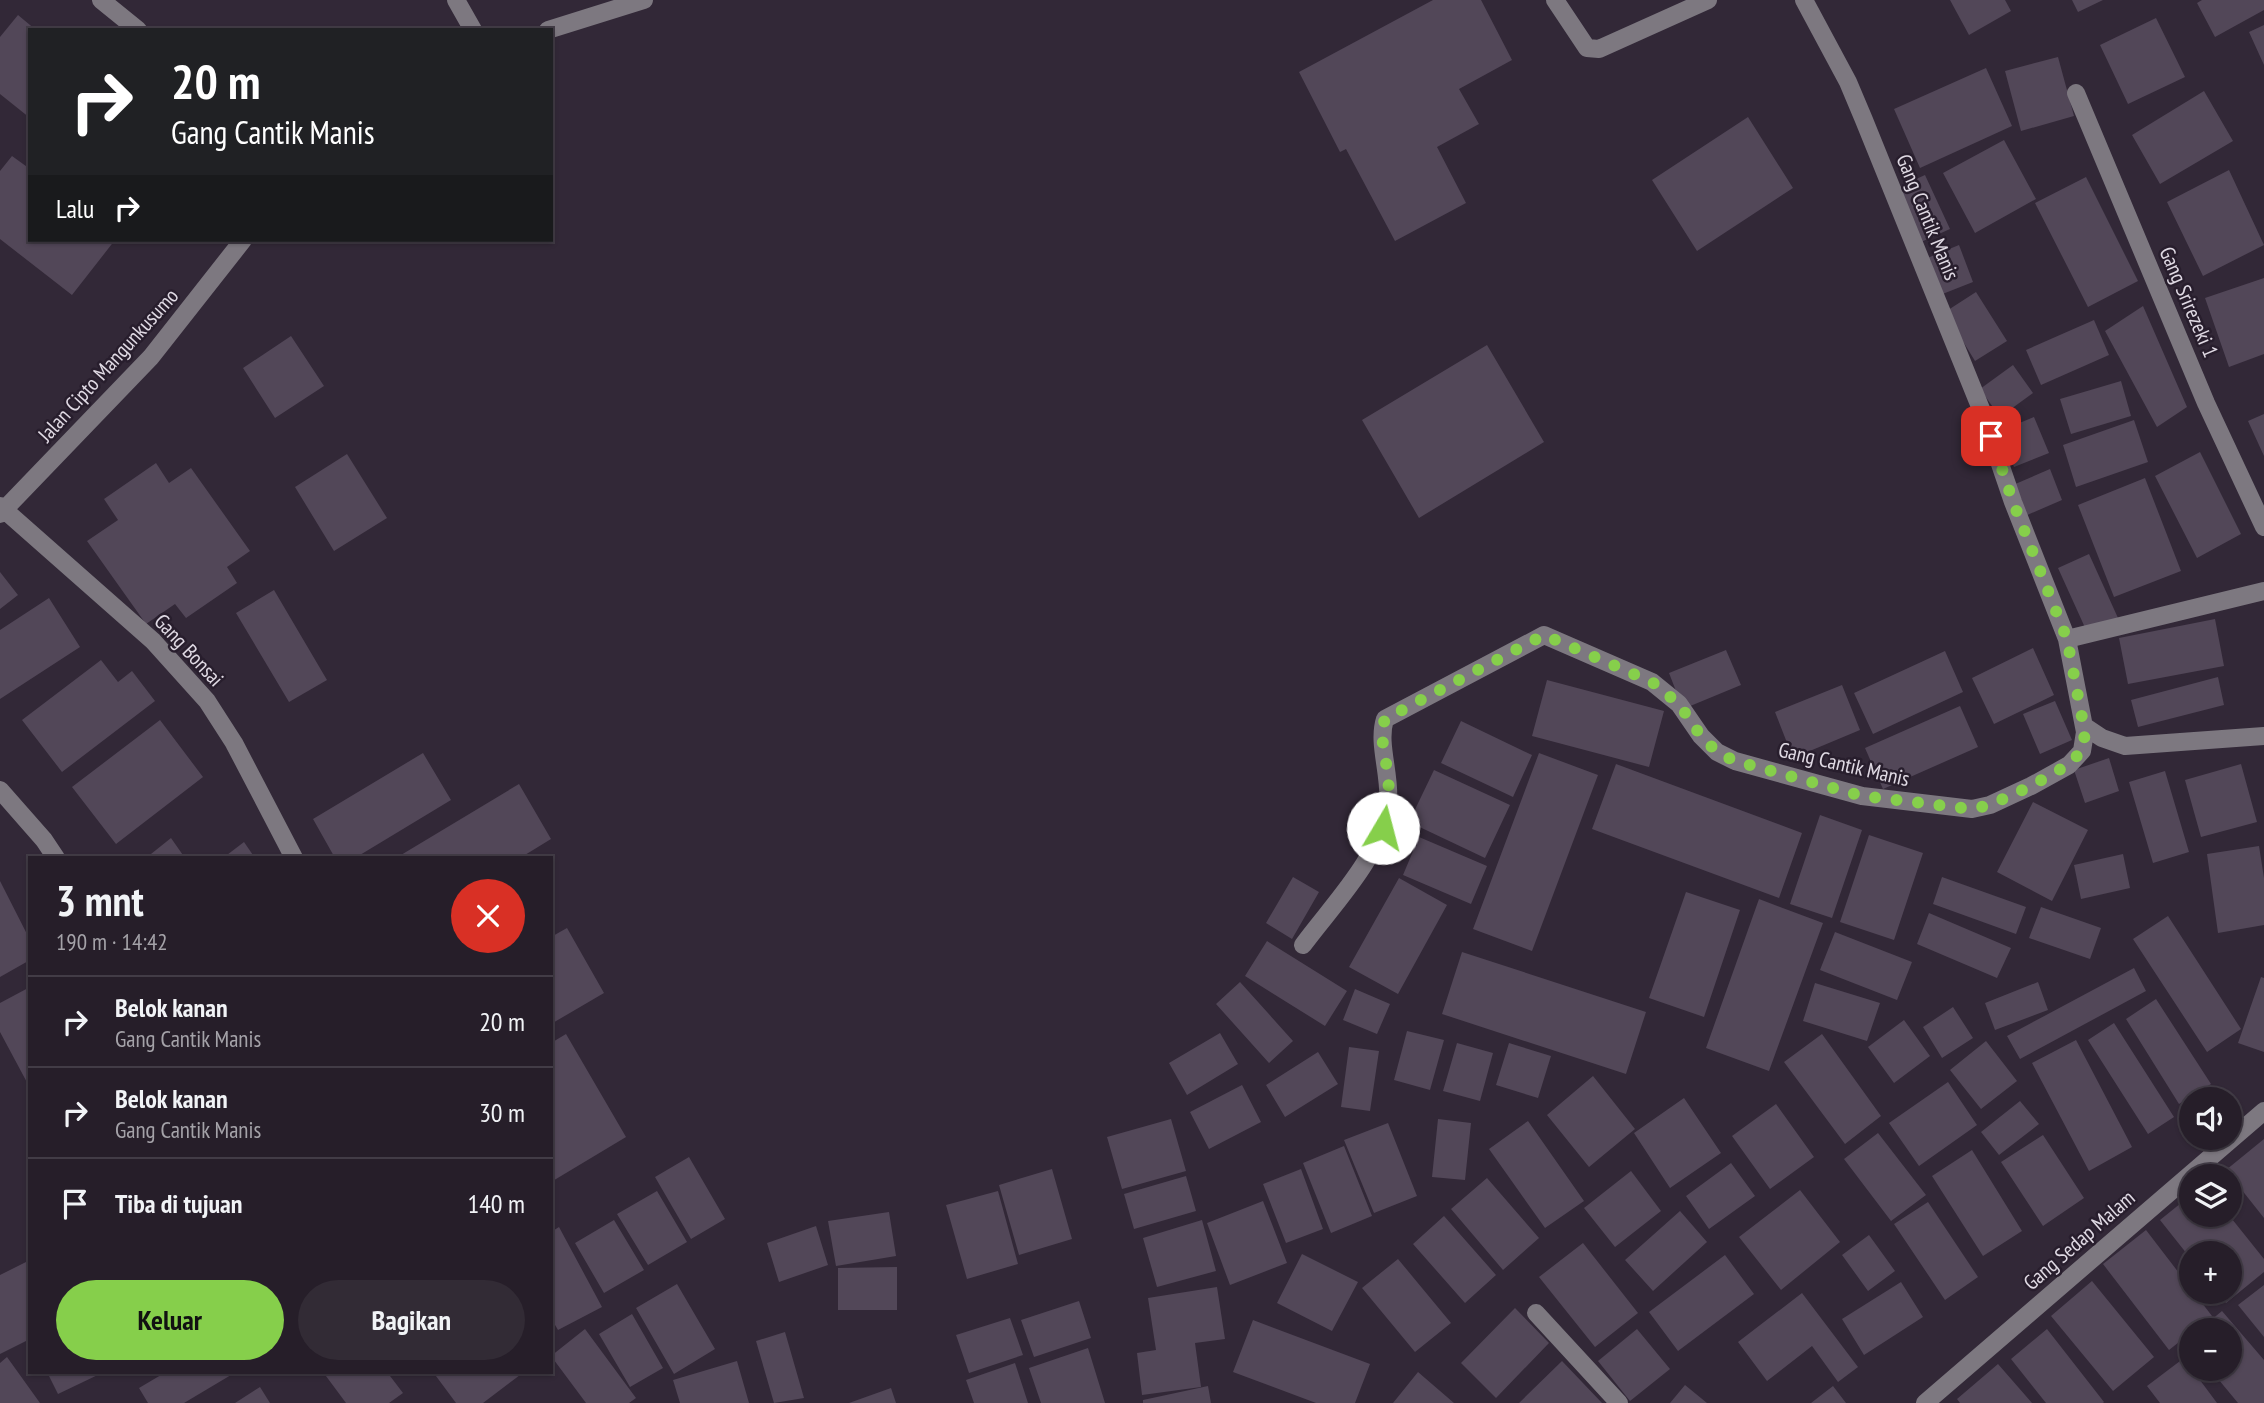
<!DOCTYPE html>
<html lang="id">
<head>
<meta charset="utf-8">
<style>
	:root { --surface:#261e29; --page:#322b35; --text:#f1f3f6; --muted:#a4a2a8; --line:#423c46; --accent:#86cf4b }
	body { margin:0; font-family:"PT Sans Narrow",sans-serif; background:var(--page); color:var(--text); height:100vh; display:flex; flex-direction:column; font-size:26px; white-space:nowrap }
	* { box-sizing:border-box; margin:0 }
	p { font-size:23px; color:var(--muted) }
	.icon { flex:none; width:38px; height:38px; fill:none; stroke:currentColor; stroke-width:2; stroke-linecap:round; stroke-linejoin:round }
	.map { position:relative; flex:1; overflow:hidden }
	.drawer { position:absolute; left:28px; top:856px; width:525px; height:518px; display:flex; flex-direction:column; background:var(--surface); border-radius:0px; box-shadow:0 2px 5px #0004,0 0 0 2px var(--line) }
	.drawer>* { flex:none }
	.guide { position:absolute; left:28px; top:28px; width:525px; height:214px; border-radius:0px; box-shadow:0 2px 5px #0004,0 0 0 2px var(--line); background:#202124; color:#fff; overflow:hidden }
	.controls { position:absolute; left:2179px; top:1087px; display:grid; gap:14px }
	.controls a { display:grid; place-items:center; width:63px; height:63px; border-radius:50%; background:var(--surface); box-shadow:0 2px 5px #0004,0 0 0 2px var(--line); font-size:35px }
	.pin { position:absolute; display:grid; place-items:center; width:60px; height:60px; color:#fff; margin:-30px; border-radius:14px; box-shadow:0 4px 10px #0006 }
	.me { position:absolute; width:77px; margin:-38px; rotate:8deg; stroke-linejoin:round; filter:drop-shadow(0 0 5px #0008) }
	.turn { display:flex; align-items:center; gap:24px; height:147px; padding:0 28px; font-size:32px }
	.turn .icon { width:91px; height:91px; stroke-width:2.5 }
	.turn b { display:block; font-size:49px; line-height:60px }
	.then { display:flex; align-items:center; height:66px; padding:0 28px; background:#0003; gap:14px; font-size:26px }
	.round { display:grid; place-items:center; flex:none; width:74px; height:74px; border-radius:37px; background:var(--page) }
	.overview { display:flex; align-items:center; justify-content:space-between; height:119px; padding:0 28px }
	h1 { font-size:42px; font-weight:700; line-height:52px }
	.action { display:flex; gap:14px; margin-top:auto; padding:14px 28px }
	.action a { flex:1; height:80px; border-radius:42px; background:var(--accent); color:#111; font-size:28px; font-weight:700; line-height:80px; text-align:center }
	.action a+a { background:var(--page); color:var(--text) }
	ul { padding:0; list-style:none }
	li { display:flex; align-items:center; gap:21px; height:91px; padding:0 28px; border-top:2px solid var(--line) }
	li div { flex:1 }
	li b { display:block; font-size:26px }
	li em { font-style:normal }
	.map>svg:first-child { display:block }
	.building { fill:#524758 }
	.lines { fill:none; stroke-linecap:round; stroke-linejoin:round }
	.minor { stroke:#7d7880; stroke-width:18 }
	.route { stroke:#86cf4b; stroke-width:12; stroke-dasharray:0 21.6 }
	.labels { text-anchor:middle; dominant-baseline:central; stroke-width:5; stroke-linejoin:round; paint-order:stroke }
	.street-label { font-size:21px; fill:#e0dae4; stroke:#281e2d }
</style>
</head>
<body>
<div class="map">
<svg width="2264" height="1403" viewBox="0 0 2264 1403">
	<rect width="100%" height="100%" fill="#322837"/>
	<path class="building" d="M 1433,0 L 1481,0 L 1512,60 L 1459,89 L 1479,124 L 1437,147 L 1466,203 L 1395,241 L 1346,149 L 1340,152 L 1299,72 Z
		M 1950,0 L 2005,0 L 2011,11 L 1969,35 Z
		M 2072,0 L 2103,0 L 2078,12 Z
		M 2202,0 L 2264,0 L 2264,10 L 2215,37 L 2197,3 Z
		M 18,15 L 36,30 L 30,30 L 30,118 L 0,94 L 0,37 Z
		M 2156,18 L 2185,77 L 2128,104 L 2100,45 Z
		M 2264,25 L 2264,65 L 2249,32 Z
		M 2058,57 L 2074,116 L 2021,131 L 2005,71 Z
		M 1986,68 L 2012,126 L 1920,168 L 1894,109 Z
		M 2204,91 L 2233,141 L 2160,184 L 2132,135 Z
		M 1748,117 L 1793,188 L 1697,251 L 1652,180 Z
		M 2004,140 L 2036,199 L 1975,233 L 1943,173 Z
		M 12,156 L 30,169 L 30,240 L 115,240 L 72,295 L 0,239 L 0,171 Z
		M 2229,170 L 2264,245 L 2203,276 L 2167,202 Z
		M 1925,175 L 1950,229 L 1921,242 L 1896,188 Z
		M 2086,177 L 2138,281 L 2088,307 L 2035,203 Z
		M 1959,245 L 1973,282 L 1940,295 L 1925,259 Z
		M 2264,278 L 2264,354 L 2229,367 L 2205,298 Z
		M 1976,292 L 2007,341 L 1975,361 L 1945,312 Z
		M 2143,306 L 2187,407 L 2157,427 L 2105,331 Z
		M 2094,320 L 2109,355 L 2041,385 L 2026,350 Z
		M 291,336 L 324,386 L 275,418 L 243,368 Z
		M 1487,345 L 1544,442 L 1419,518 L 1362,420 Z
		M 2013,365 L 2033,393 L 2000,417 L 1980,389 Z
		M 2121,381 L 2131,416 L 2071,434 L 2060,399 Z
		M 2264,414 L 2264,456 L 2248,421 Z
		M 2034,417 L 2049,453 L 2014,467 L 2000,431 Z
		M 2134,420 L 2148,462 L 2076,487 L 2063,445 Z
		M 2200,452 L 2241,534 L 2197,558 L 2155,476 Z
		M 347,454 L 387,518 L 334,551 L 295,487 Z
		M 156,463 L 169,483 L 191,468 L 250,551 L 227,567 L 237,583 L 186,618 L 175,604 L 146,624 L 87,541 L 118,520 L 104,499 Z
		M 2050,469 L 2062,500 L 2025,516 L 2013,485 Z
		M 2145,478 L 2181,571 L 2114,597 L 2078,505 Z
		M 2089,554 L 2118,618 L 2087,632 L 2058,568 Z
		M 0,572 L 18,595 L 0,609 Z
		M 274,590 L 327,680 L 289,702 L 236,613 Z
		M 49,598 L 80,647 L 0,699 L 0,630 Z
		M 2215,619 L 2224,666 L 2128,684 L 2119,638 Z
		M 2033,648 L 2054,695 L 1994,724 L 1972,678 Z
		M 1726,650 L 1741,685 L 1683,709 L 1669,673 Z
		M 1945,651 L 1963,692 L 1873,734 L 1854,693 Z
		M 101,660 L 118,682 L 132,671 L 155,701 L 62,772 L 22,720 Z
		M 2218,677 L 2224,705 L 2138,727 L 2131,700 Z
		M 1547,680 L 1664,711 L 1649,767 L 1532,736 Z
		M 1842,685 L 1860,730 L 1793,758 L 1775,712 Z
		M 2055,701 L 2072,740 L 2040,754 L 2023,714 Z
		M 1960,706 L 1978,747 L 1883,789 L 1865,748 Z
		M 160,720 L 203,777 L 116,844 L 72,787 Z
		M 1461,721 L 1532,755 L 1513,797 L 1441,763 Z
		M 423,753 L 451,800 L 355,858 L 335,858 L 313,819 Z
		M 1539,753 L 1598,775 L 1532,951 L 1473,929 Z
		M 2109,758 L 2119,791 L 2085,803 L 2074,770 Z
		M 1616,764 L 1802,833 L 1779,898 L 1592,829 Z
		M 2241,764 L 2257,822 L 2201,837 L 2185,780 Z
		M 1434,770 L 1510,805 L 1485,858 L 1409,822 Z
		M 2165,771 L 2189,852 L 2153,863 L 2129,782 Z
		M 519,784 L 551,839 L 520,858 L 396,858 Z
		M 2033,802 L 2088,830 L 2052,901 L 1997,872 Z
		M 1820,815 L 1862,830 L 1832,918 L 1790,904 Z
		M 1869,835 L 1923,853 L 1894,940 L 1840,922 Z
		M 1419,837 L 1487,866 L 1471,904 L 1403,875 Z
		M 171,838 L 185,858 L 146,858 Z
		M 244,842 L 255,858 L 223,858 Z
		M 2259,846 L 2264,878 L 2264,925 L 2218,933 L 2207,854 Z
		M 2123,854 L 2130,888 L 2081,899 L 2074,865 Z
		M 1293,877 L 1319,892 L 1292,939 L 1266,923 Z
		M 1942,877 L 2026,907 L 2016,934 L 1933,904 Z
		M 1399,878 L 1447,905 L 1398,994 L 1349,967 Z
		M 0,881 L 30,940 L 30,960 L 0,977 Z
		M 1686,892 L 1740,910 L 1704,1017 L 1649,998 Z
		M 1759,899 L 1823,923 L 1769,1071 L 1706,1048 Z
		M 2041,907 L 2101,928 L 2090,959 L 2029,938 Z
		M 1929,913 L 2011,948 L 1997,978 L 1917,944 Z
		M 2168,916 L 2241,1029 L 2207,1052 L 2133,939 Z
		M 567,928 L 604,993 L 551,1024 L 551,937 Z
		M 1835,932 L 1912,962 L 1897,1000 L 1820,970 Z
		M 1267,941 L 1347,991 L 1325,1026 L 1245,976 Z
		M 1462,952 L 1646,1012 L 1626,1074 L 1442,1014 Z
		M 2134,968 L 2146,991 L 2020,1059 L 2007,1036 Z
		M 2261,977 L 2264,978 L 2264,1052 L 2238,1043 Z
		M 1240,982 L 1293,1041 L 1269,1063 L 1216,1004 Z
		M 2038,982 L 2048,1010 L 1995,1030 L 1985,1003 Z
		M 1815,983 L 1880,1003 L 1867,1041 L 1803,1021 Z
		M 30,987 L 30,1088 L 0,1032 L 0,1003 Z
		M 1355,989 L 1390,1004 L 1377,1034 L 1343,1020 Z
		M 2156,999 L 2211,1084 L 2179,1104 L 2126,1019 Z
		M 1953,1007 L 1973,1038 L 1942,1058 L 1923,1027 Z
		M 1904,1020 L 1930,1056 L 1894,1083 L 1868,1047 Z
		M 2114,1023 L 2174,1117 L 2148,1134 L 2088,1040 Z
		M 1407,1031 L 1444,1040 L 1430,1090 L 1394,1080 Z
		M 1220,1033 L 1238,1064 L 1187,1095 L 1169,1063 Z
		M 566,1034 L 626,1137 L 551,1182 L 551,1043 Z
		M 1822,1034 L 1881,1116 L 1845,1144 L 1784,1062 Z
		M 2076,1040 L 2132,1147 L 2089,1171 L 2032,1063 Z
		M 1986,1041 L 2017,1081 L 1981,1109 L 1950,1070 Z
		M 1457,1043 L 1493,1053 L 1480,1101 L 1443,1091 Z
		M 1509,1043 L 1551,1056 L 1538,1098 L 1496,1085 Z
		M 1349,1047 L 1379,1051 L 1370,1111 L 1341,1107 Z
		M 1318,1052 L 1338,1084 L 1285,1117 L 1266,1085 Z
		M 1593,1076 L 1635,1129 L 1589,1167 L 1547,1115 Z
		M 1948,1082 L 1977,1125 L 1919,1166 L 1889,1123 Z
		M 1242,1085 L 1261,1122 L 1209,1149 L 1190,1112 Z
		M 1684,1098 L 1721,1153 L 1670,1188 L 1634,1133 Z
		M 2020,1101 L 2039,1124 L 1999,1155 L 1981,1132 Z
		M 1776,1104 L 1814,1157 L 1770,1189 L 1732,1136 Z
		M 1171,1119 L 1186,1171 L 1122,1189 L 1107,1137 Z
		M 1438,1119 L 1471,1123 L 1465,1180 L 1432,1177 Z
		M 1528,1121 L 1584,1201 L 1545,1228 L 1489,1149 Z
		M 1388,1123 L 1417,1196 L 1374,1213 L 1344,1140 Z
		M 1878,1133 L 1926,1195 L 1891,1221 L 1844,1159 Z
		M 2043,1135 L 2084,1198 L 2043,1226 L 2001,1162 Z
		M 2264,1139 L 2264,1218 L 2226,1170 Z
		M 1344,1146 L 1372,1216 L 1331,1233 L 1303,1163 Z
		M 1972,1150 L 2022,1231 L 1983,1256 L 1932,1176 Z
		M 689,1157 L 725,1219 L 691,1239 L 655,1177 Z
		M 1731,1163 L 1755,1196 L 1709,1229 L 1686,1196 Z
		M 1052,1169 L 1072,1239 L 1019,1255 L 999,1185 Z
		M 1301,1169 L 1323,1229 L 1286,1243 L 1263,1184 Z
		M 1631,1171 L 1661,1211 L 1615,1247 L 1584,1208 Z
		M 1186,1176 L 1196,1211 L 1134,1229 L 1124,1194 Z
		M 1487,1178 L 1539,1238 L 1503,1270 L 1451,1209 Z
		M 1800,1190 L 1840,1242 L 1781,1290 L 1739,1237 Z
		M 657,1191 L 687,1242 L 648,1265 L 617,1214 Z
		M 998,1191 L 1018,1264 L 967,1279 L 946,1205 Z
		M 2191,1195 L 2191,1214 L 2228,1214 L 2264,1259 L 2264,1272 L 2226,1303 L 2217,1292 L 2230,1292 L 2230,1253 L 2191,1253 L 2191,1259 L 2160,1220 Z
		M 1263,1201 L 1287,1263 L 1230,1285 L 1207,1223 Z
		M 1928,1202 L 1978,1277 L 1945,1300 L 1894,1224 Z
		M 1680,1211 L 1707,1242 L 1653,1291 L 1625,1260 Z
		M 889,1212 L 896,1256 L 836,1266 L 828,1221 Z
		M 1444,1216 L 1496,1275 L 1465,1303 L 1413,1244 Z
		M 614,1220 L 644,1270 L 604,1293 L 575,1243 Z
		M 1202,1220 L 1216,1271 L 1157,1287 L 1143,1238 Z
		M 816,1226 L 828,1265 L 779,1282 L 767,1243 Z
		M 559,1227 L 602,1307 L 558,1330 L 551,1318 L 551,1232 Z
		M 2146,1230 L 2212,1316 L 2169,1350 L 2103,1264 Z
		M 1869,1235 L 1895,1271 L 1868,1291 L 1842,1255 Z
		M 1583,1243 L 1638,1313 L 1595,1347 L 1539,1277 Z
		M 1302,1254 L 1358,1282 L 1332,1331 L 1277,1303 Z
		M 1725,1255 L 1754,1294 L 1678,1351 L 1649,1312 Z
		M 1398,1259 L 1451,1323 L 1415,1352 L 1362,1288 Z
		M 30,1260 L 30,1339 L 0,1354 L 0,1275 Z
		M 897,1267 L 897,1310 L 838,1310 L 838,1268 Z
		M 2092,1281 L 2154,1357 L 2113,1391 L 2051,1316 Z
		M 1901,1282 L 1923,1317 L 1864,1355 L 1842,1319 Z
		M 677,1284 L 715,1349 L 674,1374 L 636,1308 Z
		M 2264,1285 L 2264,1337 L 2238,1305 Z
		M 1217,1287 L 1225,1339 L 1195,1343 L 1201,1387 L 1142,1395 L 1137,1353 L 1156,1350 L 1148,1298 Z
		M 1802,1293 L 1858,1367 L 1838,1382 L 1812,1346 L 1767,1381 L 1738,1342 Z
		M 1079,1301 L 1091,1338 L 1034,1357 L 1021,1320 Z
		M 1515,1308 L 1549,1343 L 1496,1398 L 1461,1363 Z
		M 2222,1311 L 2264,1360 L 2264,1403 L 2238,1403 L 2209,1368 L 2230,1368 L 2230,1330 L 2199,1330 Z
		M 632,1314 L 663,1368 L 630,1387 L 599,1334 Z
		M 1010,1318 L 1023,1355 L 969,1373 L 956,1335 Z
		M 1253,1320 L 1370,1364 L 1355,1403 L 1316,1403 L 1233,1372 Z
		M 585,1329 L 636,1398 L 629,1403 L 586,1403 L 551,1356 Z
		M 1637,1329 L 1670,1369 L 1630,1401 L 1598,1361 Z
		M 2047,1329 L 2104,1402 L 2103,1403 L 2046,1403 L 2011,1359 Z
		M 785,1332 L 804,1398 L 774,1403 L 756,1341 Z
		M 1088,1348 L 1105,1403 L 1041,1403 L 1029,1368 Z
		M 7,1357 L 40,1403 L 0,1403 L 0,1363 Z
		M 2184,1358 L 2191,1368 L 2217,1403 L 2160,1403 L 2147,1386 Z
		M 737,1361 L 749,1403 L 680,1403 L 673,1380 Z
		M 1562,1361 L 1602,1403 L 1519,1403 Z
		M 1015,1363 L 1028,1403 L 974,1403 L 966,1380 Z
		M 1998,1364 L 2032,1403 L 1960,1403 L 1957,1399 Z
		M 47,1372 L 104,1372 L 58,1394 Z
		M 166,1372 L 229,1372 L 231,1375 L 184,1403 L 148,1403 L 139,1388 Z
		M 323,1372 L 387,1372 L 403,1393 L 389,1403 L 346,1403 Z
		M 433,1372 L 524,1372 L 483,1403 L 456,1403 Z
		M 1418,1372 L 1454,1403 L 1393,1403 Z
		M 1685,1385 L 1707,1403 L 1670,1403 Z
		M 1208,1386 L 1211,1403 L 1143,1403 L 1143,1400 Z
		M 1833,1386 L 1846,1403 L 1811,1403 Z
		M 260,1387 L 270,1403 L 235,1403 Z
		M 891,1388 L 896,1403 L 849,1403 Z"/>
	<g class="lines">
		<path class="minor" d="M 101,0 L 138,30
			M 456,0 L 473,30
			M 1555,0 L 1587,48 L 1599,49 L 1708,0
			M 548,30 L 644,0
			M 2076,93 L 2206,403 L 2264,527
			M 0,506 L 153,641 L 207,701 L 234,743 L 294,858
			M 0,514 L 151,357 L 243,240
			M 2067,639 L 2264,591
			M 2084,726 L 2102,738 L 2125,746 L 2264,736
			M 0,790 L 44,840 L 56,858
			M 1303,945 C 1334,903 1381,857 1388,804 C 1391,775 1377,744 1385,719 L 1544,635 L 1652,682 L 1679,704 L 1701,736 L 1717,752 L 1735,761 L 1862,796 L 1972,809 L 1990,805 L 2031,786 L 2069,765 L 2082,751 L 2085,732 L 2067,639 L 2013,502 L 1983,414 L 1864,120 L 1848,82 L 1804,0
			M 1536,1313 L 1619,1403
			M 1925,1403 L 2264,1111"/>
	</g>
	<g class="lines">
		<path class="route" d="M 1383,828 L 1389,782 L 1381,731 L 1385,719 L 1544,635 L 1652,682 L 1679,704 L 1701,736 L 1717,752 L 1735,761 L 1862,796 L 1972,809 L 1990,805 L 2031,786 L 2068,765 L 2082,751 L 2085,733 L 2067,639 L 2013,502 L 1991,436"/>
	</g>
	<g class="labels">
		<g class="street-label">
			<text transform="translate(1928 217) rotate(68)">Gang Cantik Manis</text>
			<text transform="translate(2189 302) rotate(67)">Gang Srirezeki 1</text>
			<text transform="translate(108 365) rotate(-48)">Jalan Cipto Mangunkusumo</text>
			<text transform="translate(189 650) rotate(47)">Gang Bonsai</text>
			<text transform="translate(1844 764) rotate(13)">Gang Cantik Manis</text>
			<text transform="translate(2079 1240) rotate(-41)">Gang Sedap Malam</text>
		</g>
	</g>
</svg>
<div class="controls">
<a><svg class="icon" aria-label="sound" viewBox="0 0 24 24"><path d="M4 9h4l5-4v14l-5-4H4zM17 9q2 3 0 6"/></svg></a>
<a><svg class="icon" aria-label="layers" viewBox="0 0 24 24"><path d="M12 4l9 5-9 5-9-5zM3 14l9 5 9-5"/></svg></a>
<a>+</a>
<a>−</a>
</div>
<div class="pin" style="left:1991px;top:436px;background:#d93025"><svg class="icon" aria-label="arrive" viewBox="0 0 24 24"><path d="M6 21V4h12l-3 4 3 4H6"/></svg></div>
<svg class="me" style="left:1383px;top:828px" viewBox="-20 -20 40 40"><circle r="19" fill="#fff"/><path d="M0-13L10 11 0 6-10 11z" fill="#86cf4b"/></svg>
<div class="guide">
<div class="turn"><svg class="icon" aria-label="right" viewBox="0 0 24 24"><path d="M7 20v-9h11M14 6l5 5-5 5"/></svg><div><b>20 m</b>Gang Cantik Manis</div></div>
<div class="then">Lalu<svg class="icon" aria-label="right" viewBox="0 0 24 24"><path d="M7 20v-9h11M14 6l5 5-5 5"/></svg></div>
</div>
<section class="drawer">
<div class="overview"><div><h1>3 mnt</h1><p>190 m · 14:42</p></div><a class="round" style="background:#d93025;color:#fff"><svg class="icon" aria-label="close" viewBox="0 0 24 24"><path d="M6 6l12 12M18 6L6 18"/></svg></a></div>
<ul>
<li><svg class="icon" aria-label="right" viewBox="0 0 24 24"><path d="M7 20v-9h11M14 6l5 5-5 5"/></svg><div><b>Belok kanan</b><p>Gang Cantik Manis</p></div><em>20 m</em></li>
<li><svg class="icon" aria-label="right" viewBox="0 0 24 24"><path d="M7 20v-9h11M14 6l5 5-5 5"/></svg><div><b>Belok kanan</b><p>Gang Cantik Manis</p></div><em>30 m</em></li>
<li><svg class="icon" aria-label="arrive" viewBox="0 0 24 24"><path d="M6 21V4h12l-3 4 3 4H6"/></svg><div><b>Tiba di tujuan</b></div><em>140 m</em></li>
</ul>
<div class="action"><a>Keluar</a><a>Bagikan</a></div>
</section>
</div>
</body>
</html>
